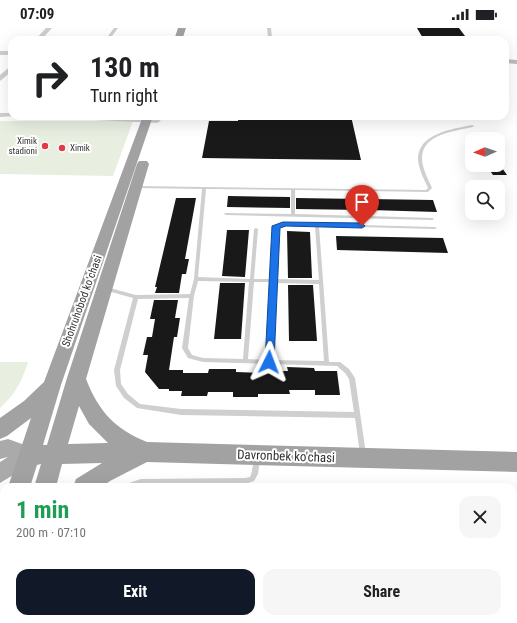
<!DOCTYPE html>
<html lang="en">
<head>
<meta charset="utf-8">
<style>
	:root { --surface:#fff; --page:#f6f6f6; --text:#202124; --muted:#757577; --accent:#111827 }
	body { margin:0; font-family:"Roboto Condensed",sans-serif; background:var(--page); color:var(--text); height:100vh; display:flex; flex-direction:column; font-size:15px; white-space:nowrap }
	* { box-sizing:border-box; margin:0 }
	p { font-size:13px; color:var(--muted) }
	.icon { flex:none; width:22px; height:22px; fill:none; stroke:currentColor; stroke-width:2; stroke-linecap:round; stroke-linejoin:round }
	.map { position:relative; flex:1; overflow:hidden }
	.sheet { position:absolute; left:0px; top:455px; width:517px; height:140px; display:flex; flex-direction:column; background:var(--surface); border-radius:12px 12px 0 0; box-shadow:0 4px 16px #0002 }
	.sheet>* { flex:none }
	.banner { position:absolute; left:8px; top:8px; width:501px; height:84px; border-radius:12px; box-shadow:0 4px 16px #0002; background:#fff; color:var(--text); overflow:hidden }
	.needle { width:26px; rotate:268deg }
	.fabs { position:absolute; left:465px; top:104px; display:grid; gap:8px }
	.fabs a { display:grid; place-items:center; width:40px; height:40px; border-radius:8px; background:var(--surface); box-shadow:0 4px 16px #0002; font-size:20px }
	.pin { position:absolute; display:grid; place-items:center; width:34px; height:34px; color:#fff; margin:-41px -17px; border-radius:50% 50% 50% 0; rotate:-45deg; box-shadow:0 0 4px #0007 }
	.pin .icon { rotate:45deg }
	.me { position:absolute; width:44px; margin:-22px; rotate:3deg; stroke-linejoin:round; filter:drop-shadow(0 0 3px #0008) }
	.turn { display:flex; align-items:center; gap:14px; height:84px; padding:0 16px; font-size:18px }
	.turn .icon { width:52px; height:52px; stroke-width:2.5 }
	.turn b { display:block; font-size:28px; line-height:34px }
	.round { display:grid; place-items:center; flex:none; width:42px; height:42px; border-radius:12px; background:var(--page) }
	.overview { display:flex; align-items:center; justify-content:space-between; height:68px; padding:0 16px }
	h1 { font-size:24px; font-weight:700; line-height:30px; color:#1e9e55 }
	.button { display:flex; gap:8px; margin-top:auto; padding:8px 16px }
	.button a { flex:1; height:46px; border-radius:12px; background:var(--accent); color:#fff; font-size:16px; font-weight:700; line-height:46px; text-align:center }
	.button a+a { background:var(--page); color:var(--text) }
	.status { display:flex; justify-content:space-between; align-items:center; height:28px; padding:0 20px; background:var(--surface); direction:ltr }
	.status svg { height:11px; fill:currentColor }
	.map>svg:first-child { display:block }
	.green { fill:#e8eee0 }
	.building { fill:#191919 }
	.lines { fill:none; stroke-linecap:round; stroke-linejoin:round }
	.service { fill:#cfcfcf; fill-rule:evenodd }
	.minor { fill:#cfcfcf; fill-rule:evenodd }
	.tertiary { fill:#cfcfcf; fill-rule:evenodd }
	.secondary { fill:#bcbcbc; fill-rule:evenodd }
	.primary { fill:#aaa; fill-rule:evenodd }
	.trunk { fill:#a2a2a2; fill-rule:evenodd }
	.route { fill:#1a73e8; stroke:#114b97 }
	.poi-dot { fill:#e33a49; stroke:#fff; stroke-width:1.5 }
	.labels { text-anchor:middle; dominant-baseline:central; stroke-width:4; stroke-linejoin:round; paint-order:stroke }
	.far-poi-label { font-size:9px; fill:#323232; stroke:#fff; text-anchor:end }
	.street-label { font-size:11px; fill:#323232; stroke:#fff }
	.near-street-label { font-size:13px; fill:#323232; stroke:#fff }
</style>
</head>
<body>
<div class="status"><b>07:09</b><svg viewBox="0 0 49 12"><path d="M0 12V9h3v3zM5 12V6h3v6zM10 12V3h3v9zM15 12V0h3v12zM26 1h20v11H26zM47 4h2v5h-2z"/></svg></div>
<div class="map">
<svg width="517" height="595" viewBox="0 0 517 595">
	<rect width="100%" height="100%" fill="#fff"/>
	<path class="green" d="M 0,93 L 133,93 L 113,148 L 0,146 Z
		M 0,334 L 28,334 C 21,355 16,365 0,380 Z"/>
	<path class="building" d="M 417,0 L 459,0 L 468,12 L 424,12 Z
		M 239,88 L 351,88 L 361,132 L 202,130 L 209,93 L 238,93 Z
		M 486,137 L 500,137 L 507,147 L 493,147 Z
		M 228,168 L 290,169 L 290,180 L 227,179 Z
		M 176,170 L 196,170 L 185,231 L 189,231 L 186,246 L 182,246 L 179,265 L 155,265 L 157,259 L 155,259 Z
		M 296,170 L 361,171 L 363,182 L 296,181 Z
		M 368,171 L 433,172 L 437,184 L 370,182 Z
		M 227,202 L 249,202 L 245,249 L 222,248 Z
		M 287,203 L 310,204 L 312,250 L 288,250 Z
		M 336,208 L 443,210 L 448,225 L 337,222 Z
		M 220,255 L 245,255 L 241,311 L 214,311 Z
		M 288,257 L 313,257 L 317,313 L 289,313 Z
		M 154,272 L 178,272 L 175,290 L 180,290 L 177,309 L 174,309 L 169,342 L 183,342 L 183,345 L 208,345 L 209,341 L 236,341 L 236,344 L 264,345 L 264,343 L 288,343 L 287,339 L 314,340 L 315,343 L 337,343 L 340,367 L 315,367 L 315,362 L 289,362 L 290,366 L 258,366 L 258,369 L 233,369 L 233,364 L 208,364 L 207,368 L 181,368 L 182,363 L 169,363 L 169,361 L 159,361 L 145,344 L 148,327 L 143,327 L 147,309 L 152,309 L 155,291 L 150,291 Z"/>
	<g class="lines">
		<path class="service" d="M 472,97 L 474,98 L 473,99 C 455,103 422,106 422,130 C 422,140 428,151 432,160 L 428,164 L 365,163 L 369,188 L 433,190 L 434,191 L 432,192 L 226,187 L 224,186 L 225,185 L 291,186 L 291,162 L 206,161 L 198,249 L 250,251 L 254,201 L 256,200 L 258,201 L 254,251 L 271,251 L 275,197 L 285,195 L 435,199 L 437,200 L 435,201 L 319,198 L 329,334 L 340,334 L 349,341 L 355,350 L 366,426 L 365,428 L 363,429 L 361,428 L 360,426 L 355,390 L 181,387 L 137,380 L 124,370 L 116,358 L 114,342 L 133,270 L 104,262 L 104,261 L 106,259 L 136,267 L 190,266 L 194,251 L 202,161 L 136,160 L 135,160 L 135,158 L 426,162 L 428,160 C 424,151 418,140 418,130 C 419,105 453,101 472,97 ZM 295,162 L 361,163 L 365,188 L 295,186 ZM 285,197 L 315,198 L 319,252 L 276,251 L 278,199 ZM 198,253 L 249,254 L 243,331 L 203,330 L 192,327 L 188,320 L 194,268 ZM 254,254 L 271,254 L 266,332 L 248,331 ZM 275,255 L 319,256 L 324,333 L 272,332 ZM 189,270 L 182,320 L 188,330 L 203,334 L 337,338 L 345,345 L 349,351 L 354,384 L 181,381 L 140,376 L 128,366 L 121,356 L 120,342 L 138,271 Z
			M 257,429 L 259,430 L 260,432 L 258,446 L 254,453 L 245,456 L 141,457 L 135,459 L 122,459 L 123,457 L 141,451 L 245,450 L 250,449 C 253,443 252,436 255,430 Z
			M 53,591 L 61,591 L 60,595 L 52,595 Z"/>
		<path class="minor" d="M 114,0 L 118,0 L 109,12 L 105,12 Z
			M 267,0 L 271,0 L 272,10 L 270,12 L 265,12 L 268,9 Z
			M 0,23 L 12,23 L 12,27 L 0,27 Z"/>
		<path class="tertiary" d="M 46,0 L 52,0 L 41,12 L 35,12 Z
			M 12,37 L 12,43 L 0,53 L 0,47 Z
			M 0,85 L 12,85 L 12,88 L 15,88 L 0,89 Z
			M 50,88 L 104,88 L 157,91 L 161,93 L 157,95 L 54,90 Z"/>
		<path class="secondary" d="M 505,31 L 517,32 L 517,36 L 505,35 Z"/>
		<path class="primary" d="M 8,411 L 36,421 L 39,427 L 36,433 L 0,455 L 0,434 L 8,429 L 0,431 L 0,413 Z"/>
		<path class="trunk" d="M 178,0 L 186,0 L 182,12 L 174,12 Z
			M 143,88 L 153,88 L 61,357 L 43,417 L 47,417 L 67,350 L 137,136 L 139,133 L 147,133 L 149,136 L 86,351 C 99,384 115,401 147,414 L 517,424 L 517,444 L 147,434 L 110,453 L 102,459 L 73,459 L 76,451 L 102,435 L 62,436 L 56,459 L 34,459 L 41,436 L 37,437 L 30,459 L 8,459 L 31,390 L 7,408 L 0,411 L 0,390 L 24,373 L 44,354 ZM 79,378 L 89,396 L 108,415 L 68,416 Z
			M 4,489 L 4,523 L 0,525 L 0,491 Z
			M 4,577 L 4,591 L 17,591 L 15,595 L 0,595 L 0,579 Z"/>
	</g>
	<path class="route" d="M 283,194 L 362,195 L 365,198 L 362,200 L 286,198 L 280,200 L 274,334 L 273,337 L 266,337 L 265,334 L 272,198 Z"/>
	<g class="poi-dot">
		<circle cx="45" cy="118" r="4"/>
		<circle cx="62" cy="120" r="4"/>
	</g>
	<g class="labels">
		<g class="far-poi-label">
			<text x="37" y="113">Ximik<tspan x="37" dy="10">stadioni</tspan></text>
			<text x="70" y="120" text-anchor="start">Ximik</text>
		</g>
		<g class="street-label">
			<text transform="translate(82 273) rotate(-70)">Shohruhobod koʻchasi</text>
		</g>
		<g class="near-street-label">
			<text transform="translate(286 428) rotate(2)">Davronbek ko'chasi</text>
		</g>
	</g>
</svg>
<div class="fabs">
<a><svg class="needle" viewBox="-14 -14 28 28"><path d="M0-13l5 13h-10z" fill="#e53935"/><path d="M0 13l5-13h-10z" fill="#757577"/></svg></a>
<a><svg class="icon" aria-label="search" viewBox="0 0 24 24"><circle cx="10" cy="10" r="6"/><path d="M15 15l6 6"/></svg></a>
</div>
<div class="pin" style="left:362px;top:198px;background:#d93025"><svg class="icon" aria-label="arrive" viewBox="0 0 24 24"><path d="M6 21V4h12l-3 4 3 4H6"/></svg></div>
<svg class="me" style="left:269px;top:334px" viewBox="-20 -20 40 40"><path d="M0-17L14 15 0 8-14 15z" fill="#1a73e8" stroke="#fff" stroke-width="4"/></svg>
<div class="banner">
<div class="turn"><svg class="icon" aria-label="right" viewBox="0 0 24 24"><path d="M7 20v-9h11M14 6l5 5-5 5"/></svg><div><b>130 m</b>Turn right</div></div>
</div>
<section class="sheet">
<div class="overview"><div><h1>1 min</h1><p>200 m · 07:10</p></div><a class="round"><svg class="icon" aria-label="close" viewBox="0 0 24 24"><path d="M6 6l12 12M18 6L6 18"/></svg></a></div>
<div class="button"><a>Exit</a><a>Share</a></div>
</section>
</div>
</body>
</html>
